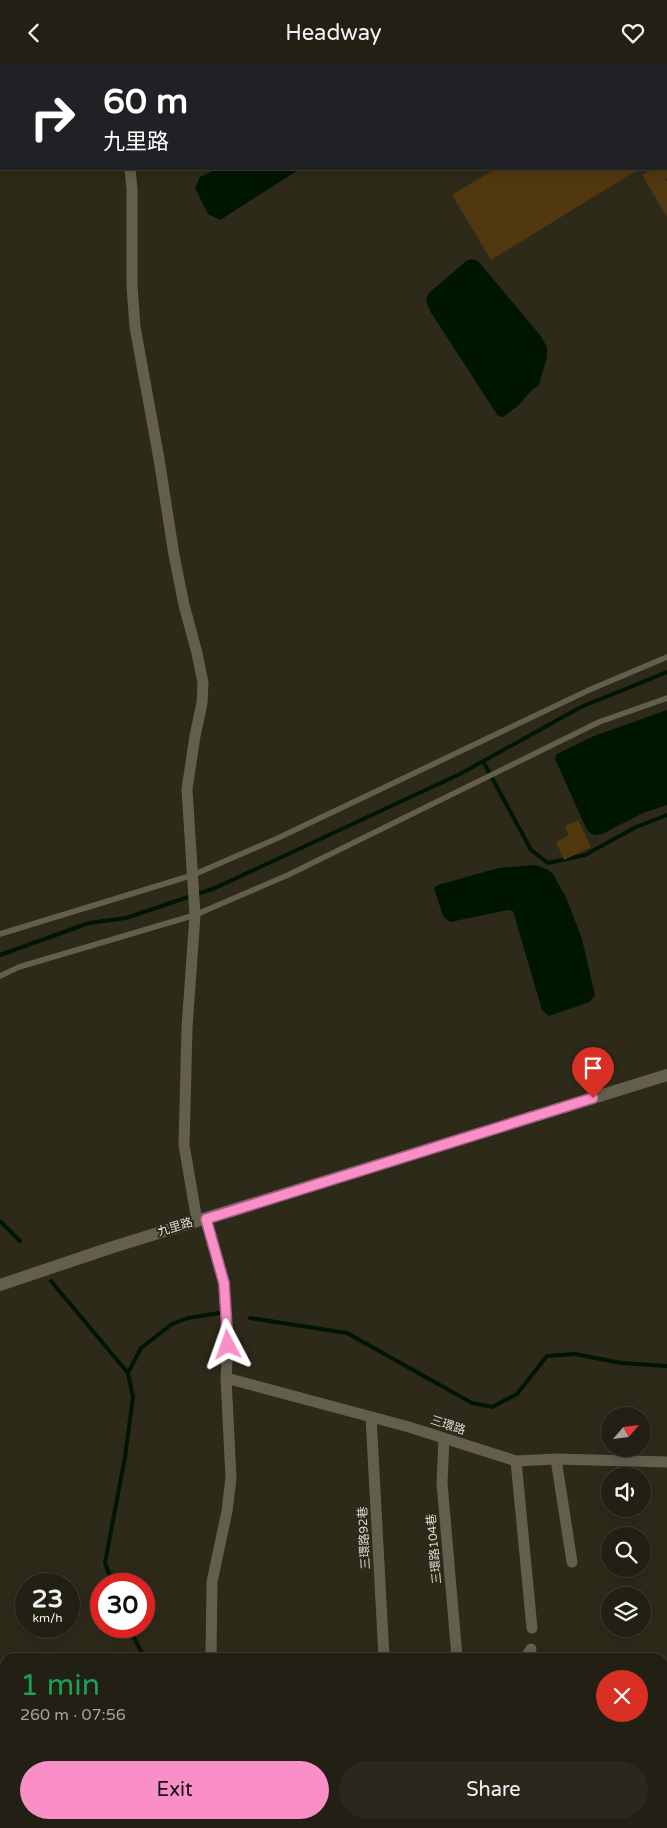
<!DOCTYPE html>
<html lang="en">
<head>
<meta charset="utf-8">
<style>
	:root { --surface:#222014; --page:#2a281d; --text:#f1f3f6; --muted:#a2a3a0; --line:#3f3e34; --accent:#fa8fc8 }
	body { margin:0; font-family:"Varela Round","Noto Sans TC",sans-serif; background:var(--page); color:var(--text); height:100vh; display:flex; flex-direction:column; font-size:19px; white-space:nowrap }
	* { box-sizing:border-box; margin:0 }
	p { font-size:16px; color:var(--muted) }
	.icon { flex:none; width:28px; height:28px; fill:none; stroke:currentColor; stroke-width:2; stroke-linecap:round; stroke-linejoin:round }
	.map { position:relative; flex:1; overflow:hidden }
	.panel { position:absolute; left:0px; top:1588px; width:668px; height:176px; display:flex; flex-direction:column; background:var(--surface); border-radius:15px 15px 0 0; box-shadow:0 2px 12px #0003,0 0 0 1px var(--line) }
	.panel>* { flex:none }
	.banner { position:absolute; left:0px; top:0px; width:668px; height:105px; box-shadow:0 2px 12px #0003,0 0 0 1px var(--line); background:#202124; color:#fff; overflow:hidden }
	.needle { width:32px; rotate:62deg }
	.tools { position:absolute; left:601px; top:1342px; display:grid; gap:10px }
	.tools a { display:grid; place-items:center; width:50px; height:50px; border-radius:50%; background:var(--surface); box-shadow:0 2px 12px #0003,0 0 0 1px var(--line); font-size:25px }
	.speed { position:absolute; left:15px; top:1508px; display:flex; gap:10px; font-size:25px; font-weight:700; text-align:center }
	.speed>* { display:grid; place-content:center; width:65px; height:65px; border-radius:50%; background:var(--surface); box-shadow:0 2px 12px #0003,0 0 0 1px var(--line); line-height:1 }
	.speed small { font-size:12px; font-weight:400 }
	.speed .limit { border:8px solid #d22; background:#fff; color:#111 }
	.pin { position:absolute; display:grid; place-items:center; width:42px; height:42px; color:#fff; margin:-51px -21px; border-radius:50% 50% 50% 0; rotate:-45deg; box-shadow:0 0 5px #0007 }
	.pin .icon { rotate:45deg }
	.me { position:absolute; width:55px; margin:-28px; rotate:356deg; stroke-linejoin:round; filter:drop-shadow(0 0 4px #0008) }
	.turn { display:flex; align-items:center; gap:18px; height:105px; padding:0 20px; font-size:22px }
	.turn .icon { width:65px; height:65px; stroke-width:2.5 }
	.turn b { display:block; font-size:35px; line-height:42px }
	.round { display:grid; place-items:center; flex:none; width:52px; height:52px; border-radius:26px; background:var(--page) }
	.overview { display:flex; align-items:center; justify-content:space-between; height:85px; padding:0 20px }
	h1 { font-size:30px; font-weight:600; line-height:38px; color:#1e9e55 }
	.primary-button { display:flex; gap:10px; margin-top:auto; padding:10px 20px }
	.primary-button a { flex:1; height:58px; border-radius:30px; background:var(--accent); color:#111; font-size:20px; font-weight:600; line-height:58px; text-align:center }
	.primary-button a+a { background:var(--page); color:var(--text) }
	header { display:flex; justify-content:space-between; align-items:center; height:65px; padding:0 20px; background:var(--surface); font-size:22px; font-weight:600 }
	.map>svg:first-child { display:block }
	.water { fill:#011600 }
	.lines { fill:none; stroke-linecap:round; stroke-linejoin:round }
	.stream { stroke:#011600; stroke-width:4 }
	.building { fill:#52380f }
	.service { stroke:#645f4d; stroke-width:5.5 }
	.minor { stroke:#645f4d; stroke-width:11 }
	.tertiary { stroke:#645f4d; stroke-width:12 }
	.route-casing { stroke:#a25d82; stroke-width:12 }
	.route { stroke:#fa8fc8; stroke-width:9 }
	.labels { text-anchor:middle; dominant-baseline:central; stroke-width:4; stroke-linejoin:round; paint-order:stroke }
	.street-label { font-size:12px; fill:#dedbd1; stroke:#2e2a1a }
</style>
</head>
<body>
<header><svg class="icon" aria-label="back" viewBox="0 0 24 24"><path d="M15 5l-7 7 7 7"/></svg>Headway<svg class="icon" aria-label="heart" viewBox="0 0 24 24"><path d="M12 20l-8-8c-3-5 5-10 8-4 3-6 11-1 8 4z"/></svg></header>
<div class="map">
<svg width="667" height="1763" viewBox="0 0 667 1763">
	<rect width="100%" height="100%" fill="#2e2a1a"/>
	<path class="water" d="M 217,104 L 300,104 L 220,155 L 208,149 L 195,123 L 200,112 Z
		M 471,194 L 478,196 L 540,270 L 547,282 L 547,292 L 539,320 L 532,325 L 519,340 L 503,352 L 498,351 L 430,246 L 426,236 L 428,229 L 466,196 Z
		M 667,645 L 667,740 L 643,748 L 604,768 C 596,771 593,771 587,765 L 555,694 L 557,689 L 594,671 Z
		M 535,800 L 547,804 L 553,809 L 566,832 L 582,874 L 595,930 L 590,937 L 549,951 L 542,945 L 513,846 L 508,845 L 450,857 L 443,851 L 434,823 L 438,820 L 498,803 Z"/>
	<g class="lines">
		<path class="stream" d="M 483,696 L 531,785 L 548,798 L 585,790 L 636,762 L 667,750
			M 0,890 L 89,858 L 126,853 L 215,823 L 460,709 L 581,642 L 667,607
			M 0,1156 L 20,1176
			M 51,1216 L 128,1308 L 133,1332 L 125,1392 L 105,1498 L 113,1519
			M 250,1253 L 347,1268 L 472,1338 L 492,1342 L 517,1329 L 547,1291 L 575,1289 L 621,1298 L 667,1301
			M 128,1308 L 141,1283 L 172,1259 L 188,1253 L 219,1248
			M 128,1561 L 144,1592
			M 230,1759 L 232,1763"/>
	</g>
	<path class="building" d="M 495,104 L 639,104 L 491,195 L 452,130 Z
		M 652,104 L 667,104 L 667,113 L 665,114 L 667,117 L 667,152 L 642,110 Z
		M 578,755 L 591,782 L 564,795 L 556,777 L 569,770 L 565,761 Z"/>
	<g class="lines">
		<path class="service" d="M 0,869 L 193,810 L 278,773 L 589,625 L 667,592
			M 0,911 L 19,902 L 195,850 L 288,810 L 599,657 L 667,633"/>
		<path class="minor" d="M 81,0 L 84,1
			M 130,104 L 132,124 L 132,221 L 135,262 L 159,394 L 174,490 L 184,540 L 197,588 L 203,618 L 202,638 L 195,671 L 187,724 L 195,850 L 187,963 L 184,1080 L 197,1156
			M 206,1154 L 224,1218 L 228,1280 L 226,1313 L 231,1413 L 227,1446 L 212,1517 L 211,1592
			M 226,1313 L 409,1362 L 516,1396 L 556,1394 L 667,1397
			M 371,1352 L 384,1592
			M 444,1373 L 442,1418 L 457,1592
			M 556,1394 L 572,1497
			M 516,1396 L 532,1563
			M 526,1592 L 531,1584
			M 662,1629 L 667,1628
			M 0,1680 L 5,1690
			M 662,1748 L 667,1746
			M 38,1759 L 40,1763
			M 265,1759 L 266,1763
			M 493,1763 L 493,1759
			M 626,1763 L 635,1759"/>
		<path class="tertiary" d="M 0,1220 L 113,1182 L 667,1010"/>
	</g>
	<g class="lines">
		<defs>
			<path id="route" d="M 228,1280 L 224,1218 L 206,1154 L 593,1033"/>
		</defs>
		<use href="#route" class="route-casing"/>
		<use href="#route" class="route"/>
	</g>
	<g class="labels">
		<g class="street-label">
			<text transform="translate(175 1162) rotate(-17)">九里路</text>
			<text transform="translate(448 1360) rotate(18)">三環路</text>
			<text transform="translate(364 1473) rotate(-93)">三環路92巷</text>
			<text transform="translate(434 1484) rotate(-95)">三環路104巷</text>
		</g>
	</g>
</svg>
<div class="tools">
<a><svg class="needle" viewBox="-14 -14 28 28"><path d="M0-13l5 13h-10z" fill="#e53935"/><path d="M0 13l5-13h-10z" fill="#a2a3a0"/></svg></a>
<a><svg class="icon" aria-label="sound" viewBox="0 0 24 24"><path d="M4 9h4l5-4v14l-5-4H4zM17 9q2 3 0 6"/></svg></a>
<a><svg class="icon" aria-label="search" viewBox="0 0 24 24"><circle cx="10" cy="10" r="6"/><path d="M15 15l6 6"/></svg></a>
<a><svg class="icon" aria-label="layers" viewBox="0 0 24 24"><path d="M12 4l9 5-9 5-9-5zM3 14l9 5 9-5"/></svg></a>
</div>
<div class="speed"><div>23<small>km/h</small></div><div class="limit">30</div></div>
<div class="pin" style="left:593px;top:1033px;background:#d93025"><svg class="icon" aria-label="arrive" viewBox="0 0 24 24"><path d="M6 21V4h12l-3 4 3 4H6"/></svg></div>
<svg class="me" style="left:228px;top:1280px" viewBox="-20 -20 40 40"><path d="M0-17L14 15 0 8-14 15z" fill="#fa8fc8" stroke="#fff" stroke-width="4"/></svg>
<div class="banner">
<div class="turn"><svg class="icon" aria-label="right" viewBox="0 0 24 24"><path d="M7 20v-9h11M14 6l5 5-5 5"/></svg><div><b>60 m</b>九里路</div></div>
</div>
<section class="panel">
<div class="overview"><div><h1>1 min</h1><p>260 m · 07:56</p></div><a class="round" style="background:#d93025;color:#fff"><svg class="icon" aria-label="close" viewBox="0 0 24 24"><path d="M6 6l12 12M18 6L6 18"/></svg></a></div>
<div class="primary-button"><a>Exit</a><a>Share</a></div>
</section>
</div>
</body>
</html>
